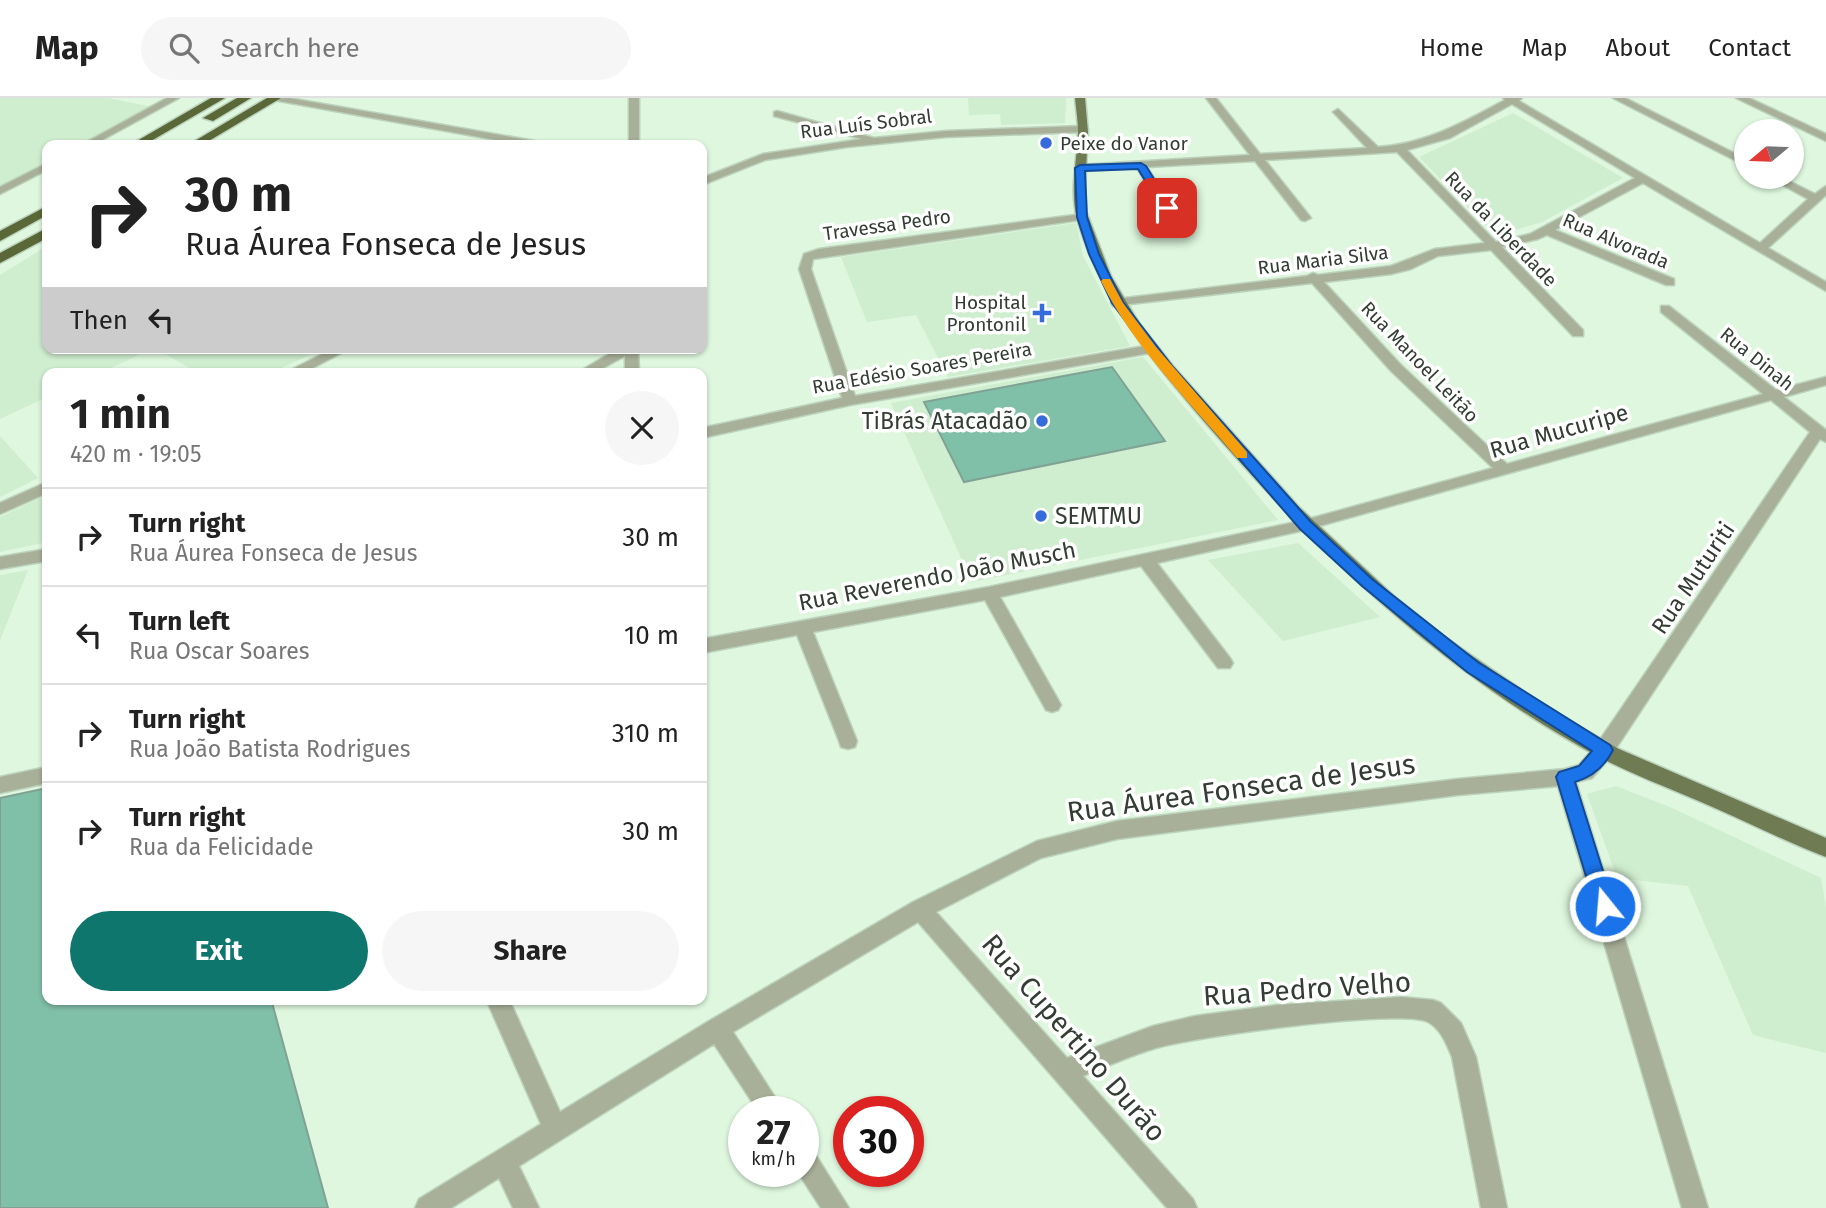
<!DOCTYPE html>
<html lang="en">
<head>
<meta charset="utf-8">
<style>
	:root { --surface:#fff; --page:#f6f6f6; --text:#222; --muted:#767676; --line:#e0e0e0; --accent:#0f766e }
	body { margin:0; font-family:"Fira Sans",sans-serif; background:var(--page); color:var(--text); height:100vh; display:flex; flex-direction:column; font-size:26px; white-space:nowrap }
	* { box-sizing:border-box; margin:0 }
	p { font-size:23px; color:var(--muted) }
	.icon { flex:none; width:38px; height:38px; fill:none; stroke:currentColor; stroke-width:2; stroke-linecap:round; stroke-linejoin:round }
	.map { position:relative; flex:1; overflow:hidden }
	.details { position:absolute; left:42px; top:270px; width:665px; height:637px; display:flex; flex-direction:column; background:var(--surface); border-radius:14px; box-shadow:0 2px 5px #0004 }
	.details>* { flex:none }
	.guide { position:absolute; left:42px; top:42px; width:665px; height:214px; border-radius:14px; box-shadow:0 2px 5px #0004; background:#fff; color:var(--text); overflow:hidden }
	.needle { width:46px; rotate:251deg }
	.tools { position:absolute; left:1734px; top:21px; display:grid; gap:14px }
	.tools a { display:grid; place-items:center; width:70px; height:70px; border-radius:50%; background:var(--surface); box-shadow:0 2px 5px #0004; font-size:35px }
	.speed { position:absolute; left:728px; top:998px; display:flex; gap:14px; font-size:35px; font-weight:700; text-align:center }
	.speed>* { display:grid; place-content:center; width:91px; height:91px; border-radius:50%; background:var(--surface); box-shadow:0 2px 5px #0004; line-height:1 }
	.speed small { font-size:18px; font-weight:400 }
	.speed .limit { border:10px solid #d22; background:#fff; color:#111 }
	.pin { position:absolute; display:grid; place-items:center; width:60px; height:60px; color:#fff; margin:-30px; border-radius:14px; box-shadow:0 4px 10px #0006 }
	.me { position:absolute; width:77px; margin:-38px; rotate:343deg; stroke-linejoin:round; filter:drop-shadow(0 0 5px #0008) }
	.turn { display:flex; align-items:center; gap:24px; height:147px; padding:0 28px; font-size:32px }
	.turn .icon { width:91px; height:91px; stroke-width:2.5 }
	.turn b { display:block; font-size:49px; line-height:60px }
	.then { display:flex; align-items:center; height:66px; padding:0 28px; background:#0003; gap:14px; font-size:26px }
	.round { display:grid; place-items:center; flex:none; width:74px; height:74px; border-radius:37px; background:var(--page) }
	.headline { display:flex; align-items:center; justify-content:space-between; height:119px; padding:0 28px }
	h1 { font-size:42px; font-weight:700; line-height:52px }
	.button { display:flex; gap:14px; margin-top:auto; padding:14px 28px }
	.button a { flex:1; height:80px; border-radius:42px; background:var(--accent); color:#fff; font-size:28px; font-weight:700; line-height:80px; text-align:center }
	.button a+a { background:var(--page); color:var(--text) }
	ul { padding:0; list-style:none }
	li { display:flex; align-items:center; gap:21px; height:98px; padding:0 28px; border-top:2px solid var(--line) }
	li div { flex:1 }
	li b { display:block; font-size:26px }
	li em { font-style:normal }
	header { display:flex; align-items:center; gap:42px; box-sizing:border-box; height:98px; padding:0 35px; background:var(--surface); border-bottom:2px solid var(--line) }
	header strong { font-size:33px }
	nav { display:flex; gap:38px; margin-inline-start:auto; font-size:24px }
	.search { width:490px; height:63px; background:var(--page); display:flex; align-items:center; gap:18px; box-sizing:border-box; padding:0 24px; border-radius:38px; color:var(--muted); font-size:26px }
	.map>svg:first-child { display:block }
	.built { fill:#cfedcf }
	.building { fill:#81c0a8; stroke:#80a294; stroke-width:2 }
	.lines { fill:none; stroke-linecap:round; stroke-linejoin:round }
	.street-casing { stroke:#bcd2bc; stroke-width:3 }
	.primary-casing { stroke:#bcd2bc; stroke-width:3 }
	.highway-casing { stroke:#bcd2bc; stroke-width:3 }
	.street { fill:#a8b099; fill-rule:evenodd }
	.primary { fill:#6f7b52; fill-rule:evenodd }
	.highway { fill:#5a6837; fill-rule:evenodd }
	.route { fill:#1a73e8; stroke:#114b97; stroke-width:2 }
	.slow { fill:#f59e0b }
	.poi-dot { fill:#356bda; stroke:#fff; stroke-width:2.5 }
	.labels { text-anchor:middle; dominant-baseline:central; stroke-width:7; stroke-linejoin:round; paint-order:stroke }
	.far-street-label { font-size:19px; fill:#333d33; stroke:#fff }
	.far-poi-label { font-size:19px; fill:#333d33; stroke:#fff; text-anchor:start }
	.poi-label { font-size:23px; fill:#333d33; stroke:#fff; text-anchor:end }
	.street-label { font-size:23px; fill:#333d33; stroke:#fff }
	.near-street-label { font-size:28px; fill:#333d33; stroke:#fff }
</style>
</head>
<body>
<header>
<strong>Map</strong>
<div class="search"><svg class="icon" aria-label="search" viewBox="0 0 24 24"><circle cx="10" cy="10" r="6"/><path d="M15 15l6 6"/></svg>Search here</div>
<nav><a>Home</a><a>Map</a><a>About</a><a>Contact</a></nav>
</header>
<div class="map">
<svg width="1826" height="1110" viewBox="0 0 1826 1110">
	<rect width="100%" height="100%" fill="#def7de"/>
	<path class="built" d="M 0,0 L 108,0 L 152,9 L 81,47 L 47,47 L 47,65 L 0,90 Z
		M 968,0 L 1066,0 L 1065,25 L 1001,27 L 1000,16 L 969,17 Z
		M 1513,15 L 1623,80 L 1542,124 L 1495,138 L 1419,59 Z
		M 1076,125 L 1083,158 L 1130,248 L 948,279 L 916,217 L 867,224 L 841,159 Z
		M 47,148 L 47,250 L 154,250 L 100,275 L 47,275 L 47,299 L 0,321 L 0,177 Z
		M 155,250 L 324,250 L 271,275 L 198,275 Z
		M 1143,259 L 1278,422 L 972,484 L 891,305 Z
		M 0,338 L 38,380 L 0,399 Z
		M 47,397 L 47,444 L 0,454 L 0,419 Z
		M 1298,445 L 1380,519 L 1283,543 L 1208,462 Z
		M 28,472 L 0,542 L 0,477 Z
		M 1616,688 L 1672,710 L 1821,780 L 1826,810 L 1826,955 L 1753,937 L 1688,788 L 1617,780 L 1587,696 Z"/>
	<path class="building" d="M 1112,269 L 1165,343 L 964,384 L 924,304 Z
		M 47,690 L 47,901 L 271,901 L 328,1110 L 0,1110 L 0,700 Z"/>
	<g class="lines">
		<defs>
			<path id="street" d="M 167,0 L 179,0 L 93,47 L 81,47 Z
				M 289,0 L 540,44 L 545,47 L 524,47 L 268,1 Z
				M 629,0 L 639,0 L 639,47 L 629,47 Z
				M 1206,0 L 1216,0 L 1260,56 L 1367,50 L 1335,16 L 1333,14 L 1338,11 L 1378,49 C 1426,46 1464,24 1505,2 L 1503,0 L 1522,0 L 1519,3 L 1760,145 L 1808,101 L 1768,79 L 1781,79 L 1815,96 L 1826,88 L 1826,97 L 1768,150 L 1826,184 L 1826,193 L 1643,85 L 1555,132 L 1674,181 L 1674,187 L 1666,187 L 1547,137 L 1538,141 L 1502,149 L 1583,232 L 1583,238 L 1573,238 L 1491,152 L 1438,158 L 1411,171 L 1391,176 L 1324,184 L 1401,267 L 1507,366 L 1763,296 L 1661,214 L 1661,208 L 1669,208 L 1776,292 L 1826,279 L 1826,287 L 1784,299 L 1826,332 L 1826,344 L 1820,341 L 1611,658 L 1592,680 L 1576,684 L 1708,1110 L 1682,1110 L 1558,688 L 1458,697 L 1117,741 L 1041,760 L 936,814 L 1067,960 L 1153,928 L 1195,918 L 1277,907 L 1401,899 L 1433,902 L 1441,905 L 1461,925 L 1476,959 L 1507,1110 L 1481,1110 L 1452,959 C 1447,947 1441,931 1428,924 C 1403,910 1188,939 1153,951 C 1129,958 1106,969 1083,978 L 1193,1101 L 1197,1110 L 1167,1110 L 918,824 L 733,934 L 784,1013 L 758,1013 L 714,946 L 519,1068 L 539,1110 L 513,1110 L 499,1080 L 451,1110 L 415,1110 L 419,1101 L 541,1026 L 486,901 L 509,901 L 560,1014 L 709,923 L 913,804 L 1037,743 L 1117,723 L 1458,681 L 1565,671 L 1579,667 L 1597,646 L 1810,334 L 1771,302 L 1305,432 L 1157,465 L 1230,560 L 1233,565 L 1230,570 L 1218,570 L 1141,468 L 1000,499 L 1061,607 L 1058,612 L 1052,614 L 1046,612 L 985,502 L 813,534 L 857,643 L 855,649 L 848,651 L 841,649 L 839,643 L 797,537 L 702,555 L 702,541 L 989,489 L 1305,422 L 1493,370 L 1391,273 L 1312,185 L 1113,208 L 1111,205 L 1117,201 L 1307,178 L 1313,175 L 1318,177 L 1391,168 L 1435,151 L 1485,145 L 1397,54 L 1265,62 L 1311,120 L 1305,123 L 1301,122 L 1255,63 L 1147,69 L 1186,131 L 1180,134 L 1174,131 L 1137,70 L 1080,73 L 1075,70 L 1080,67 L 1250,57 ZM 1512,6 L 1635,80 L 1530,136 L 1496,144 L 1407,52 L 1450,40 Z
				M 1613,0 L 1625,0 L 1746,61 L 1746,68 Z
				M 1736,0 L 1749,0 L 1826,36 L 1826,43 Z
				M 777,13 L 874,40 L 946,33 L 1083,28 L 1088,31 L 1083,34 L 946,39 L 847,49 L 765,62 L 702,87 L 702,80 L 763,56 L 862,41 L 774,18 L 774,14 Z
				M 47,65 L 47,72 L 0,96 L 0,89 Z
				M 1082,116 L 1088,119 L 1086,121 L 813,161 L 811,171 L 855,298 L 1151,247 L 1156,248 L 1156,254 L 850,307 L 702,340 L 702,330 L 842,300 L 799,171 L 804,156 L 819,151 Z
				M 334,250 L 351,250 L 303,275 L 285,275 Z
				M 619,250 L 638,250 L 639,275 L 625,275 L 625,258 L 594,275 L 577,275 Z
				M 47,384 L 47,395 L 0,416 L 0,405 Z
				M 47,451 L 47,463 L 0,471 L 0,459 Z
				M 47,669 L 47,685 L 0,695 L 0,679 Z
				M 803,1048 L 812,1051 L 849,1110 L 821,1110 L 797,1073 L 803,1073 Z"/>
			<path id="primary" d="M 1075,0 L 1085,0 L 1088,34 L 1085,90 L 1086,113 L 1111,178 L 1139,225 L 1173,268 L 1299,409 L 1395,499 L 1446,540 L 1554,614 L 1619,651 L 1826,740 L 1826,759 C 1789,745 1753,727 1717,711 C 1677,693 1635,678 1597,658 C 1446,576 1321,458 1209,329 C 1156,267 1101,203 1078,124 C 1069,95 1077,64 1078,34 C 1078,23 1076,11 1075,0 Z"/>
			<path id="highway" d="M 211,0 L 225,0 L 144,47 L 130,47 Z
				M 237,0 L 251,0 L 213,23 L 203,20 Z
				M 267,0 L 281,0 L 202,47 L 188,47 Z
				M 47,108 L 47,117 L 0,143 L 0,133 Z
				M 47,130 L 47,140 L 0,165 L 0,155 Z"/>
		</defs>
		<use href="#street" class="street-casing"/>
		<use href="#primary" class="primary-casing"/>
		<use href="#highway" class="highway-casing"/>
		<use href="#street" class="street"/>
		<use href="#primary" class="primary"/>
		<use href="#highway" class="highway"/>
	</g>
	<path class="route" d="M 1141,65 L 1146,68 L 1172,110 L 1170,112 L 1163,112 L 1138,71 L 1085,73 L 1087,119 L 1099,156 L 1123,204 L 1173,269 L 1310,423 L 1372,481 L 1479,565 L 1610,647 L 1613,652 C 1605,668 1592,679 1575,684 L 1614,808 L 1612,815 L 1605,818 L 1598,815 L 1595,808 L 1556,679 L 1559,674 L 1579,668 L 1592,653 L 1467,574 L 1362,488 L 1300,431 L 1164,274 L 1112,205 L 1089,156 L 1077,119 L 1075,70 L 1080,67 Z"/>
	<path class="slow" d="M 1103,181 L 1110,181 L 1123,205 L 1156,249 L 1247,354 L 1247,360 L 1237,360 C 1190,304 1133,249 1101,183 Z"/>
	<g class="poi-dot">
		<circle cx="1046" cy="45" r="7"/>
		<path d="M1038.5 204.5h7v7h7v7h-7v7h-7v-7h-7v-7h7z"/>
		<circle cx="1042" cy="323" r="7"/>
		<circle cx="1041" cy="418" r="7"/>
	</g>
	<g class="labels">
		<g class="far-street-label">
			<text transform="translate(866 26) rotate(-7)">Rua Luís Sobral</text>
			<text transform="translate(887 127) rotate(-8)">Travessa Pedro</text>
			<text transform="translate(1501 131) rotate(46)">Rua da Liberdade</text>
			<text transform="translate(1616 143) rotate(23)">Rua Alvorada</text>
			<text transform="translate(1323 162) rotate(-7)">Rua Maria Silva</text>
			<text transform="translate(1757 261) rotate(39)">Rua Dinah</text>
			<text transform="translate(1420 264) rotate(46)">Rua Manoel Leitão</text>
			<text transform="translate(922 270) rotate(-10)">Rua Edésio Soares Pereira</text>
		</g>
		<g class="far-poi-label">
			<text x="1060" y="45">Peixe do Vanor</text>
			<text x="1026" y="204" text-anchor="end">Hospital<tspan x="1026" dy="22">Prontonil</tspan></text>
		</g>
		<g class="poi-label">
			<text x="1028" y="323">TiBrás Atacadão</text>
			<text x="1055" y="418" text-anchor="start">SEMTMU</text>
		</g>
		<g class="street-label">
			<text transform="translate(1559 333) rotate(-16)">Rua Mucuripe</text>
			<text transform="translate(937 478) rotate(-11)">Rua Reverendo João Musch</text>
			<text transform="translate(1693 480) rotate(-56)">Rua Muturiti</text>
		</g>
		<g class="near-street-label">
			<text transform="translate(1241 690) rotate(-8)">Rua Áurea Fonseca de Jesus</text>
			<text transform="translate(1307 891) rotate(-4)">Rua Pedro Velho</text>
			<text transform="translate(1074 940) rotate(49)">Rua Cupertino Durão</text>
		</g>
	</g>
</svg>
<div class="tools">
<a><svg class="needle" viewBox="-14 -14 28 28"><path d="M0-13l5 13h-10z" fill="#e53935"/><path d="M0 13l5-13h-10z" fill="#767676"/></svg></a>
</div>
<div class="speed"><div>27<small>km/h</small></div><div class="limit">30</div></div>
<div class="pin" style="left:1167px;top:110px;background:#d93025"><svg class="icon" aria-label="arrive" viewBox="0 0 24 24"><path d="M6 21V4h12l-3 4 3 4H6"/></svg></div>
<svg class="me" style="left:1605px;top:808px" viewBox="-20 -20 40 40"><circle r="17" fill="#1a73e8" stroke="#fff" stroke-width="3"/><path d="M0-11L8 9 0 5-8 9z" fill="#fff"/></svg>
<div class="guide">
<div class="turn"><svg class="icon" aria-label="right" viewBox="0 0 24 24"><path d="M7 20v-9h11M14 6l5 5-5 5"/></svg><div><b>30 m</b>Rua Áurea Fonseca de Jesus</div></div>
<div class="then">Then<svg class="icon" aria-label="left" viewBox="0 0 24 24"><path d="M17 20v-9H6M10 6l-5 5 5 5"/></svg></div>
</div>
<section class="details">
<div class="headline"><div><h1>1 min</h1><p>420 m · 19:05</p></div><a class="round"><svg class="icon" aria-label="close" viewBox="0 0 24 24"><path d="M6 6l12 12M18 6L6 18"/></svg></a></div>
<ul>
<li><svg class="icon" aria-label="right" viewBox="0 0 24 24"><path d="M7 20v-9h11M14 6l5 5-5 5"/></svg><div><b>Turn right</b><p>Rua Áurea Fonseca de Jesus</p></div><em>30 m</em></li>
<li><svg class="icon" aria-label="left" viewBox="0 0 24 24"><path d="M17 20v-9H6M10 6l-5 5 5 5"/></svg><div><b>Turn left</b><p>Rua Oscar Soares</p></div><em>10 m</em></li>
<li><svg class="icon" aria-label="right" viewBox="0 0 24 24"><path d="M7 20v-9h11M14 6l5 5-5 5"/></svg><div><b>Turn right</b><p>Rua João Batista Rodrigues</p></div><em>310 m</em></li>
<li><svg class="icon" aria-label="right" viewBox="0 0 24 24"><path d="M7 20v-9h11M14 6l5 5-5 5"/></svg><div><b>Turn right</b><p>Rua da Felicidade</p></div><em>30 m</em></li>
</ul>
<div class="button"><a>Exit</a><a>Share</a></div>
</section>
</div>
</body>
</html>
